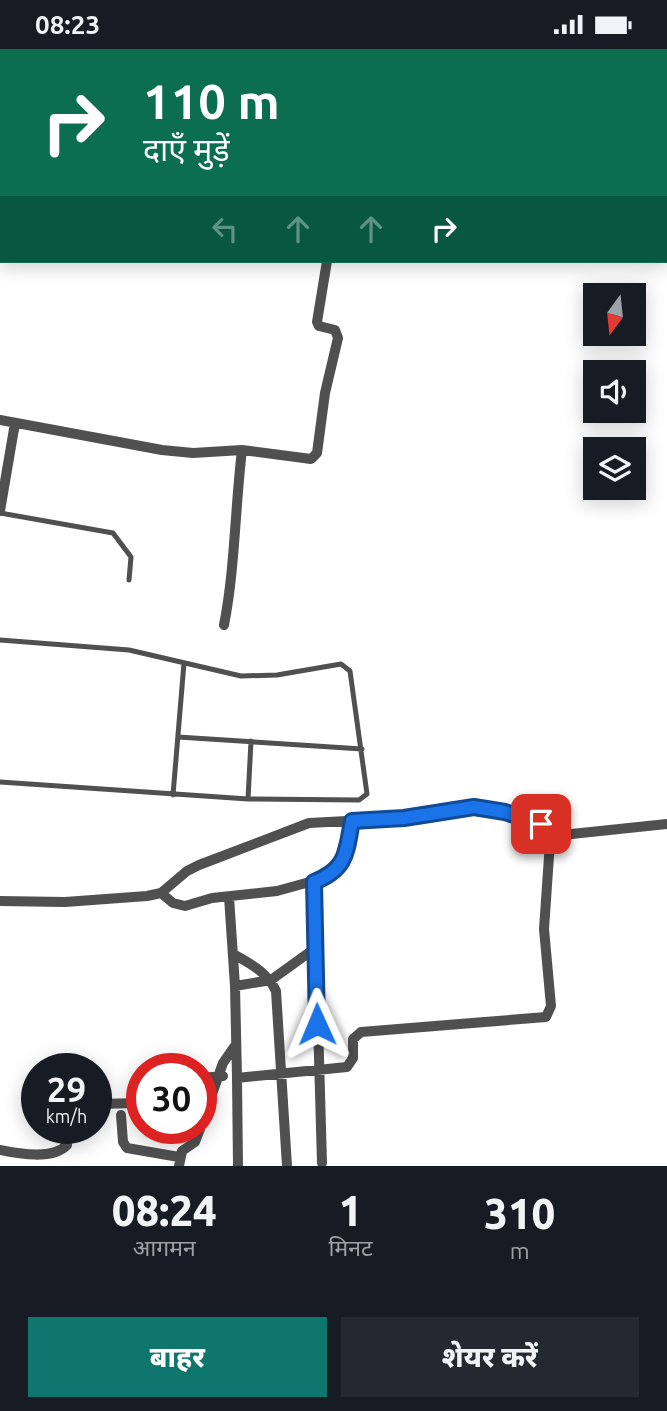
<!DOCTYPE html>
<html lang="hi">
<head>
<meta charset="utf-8">
<style>
	:root { --surface:#171b24; --page:#242831; --text:#f1f3f6; --muted:#9ea1a6; --accent:#0f766e }
	body { margin:0; font-family:Ubuntu,"Noto Sans Devanagari",sans-serif; background:var(--page); color:var(--text); height:100vh; display:flex; flex-direction:column; font-size:26px; white-space:nowrap }
	* { box-sizing:border-box; margin:0 }
	p { font-size:23px; color:var(--muted) }
	.icon { flex:none; width:38px; height:38px; fill:none; stroke:currentColor; stroke-width:2; stroke-linecap:round; stroke-linejoin:round }
	.map { position:relative; height:1117px; overflow:hidden }
	.details { display:flex; flex-direction:column; background:var(--surface); flex:1 }
	.details>* { flex:none }
	.top-card { position:absolute; left:0px; top:0px; width:668px; height:214px; box-shadow:0 4px 18px #0003; background:#0b6e4f; color:#fff; overflow:hidden }
	.needle { width:46px; rotate:195deg }
	.tools { position:absolute; left:583px; top:234px; display:grid; gap:14px }
	.tools a { display:grid; place-items:center; width:63px; height:63px; border-radius:0px; background:var(--surface); box-shadow:0 4px 18px #0003; font-size:35px }
	.speed { position:absolute; left:21px; top:1004px; display:flex; gap:14px; font-size:35px; font-weight:700; text-align:center }
	.speed>* { display:grid; place-content:center; width:91px; height:91px; border-radius:50%; background:var(--surface); box-shadow:0 4px 18px #0003; line-height:1 }
	.speed small { font-size:18px; font-weight:400 }
	.speed .limit { border:10px solid #d22; background:#fff; color:#111 }
	.pin { position:absolute; display:grid; place-items:center; width:60px; height:60px; color:#fff; margin:-30px; border-radius:14px; box-shadow:0 4px 10px #0006 }
	.me { position:absolute; width:77px; margin:-38px; rotate:359deg; stroke-linejoin:round; filter:drop-shadow(0 0 5px #0008) }
	.turn { display:flex; align-items:center; gap:24px; height:147px; padding:0 28px; font-size:32px }
	.turn .icon { width:91px; height:91px; stroke-width:2.5 }
	.turn b { display:block; font-size:49px; line-height:60px }
	.lanes { display:flex; align-items:center; height:66px; padding:0 28px; background:#0003; justify-content:center; gap:35px; direction:ltr }
	.lanes .off { opacity:.35 }
	.eta { display:flex; justify-content:space-evenly; align-items:center; height:119px; text-align:center }
	.eta b { font-size:42px; font-weight:800; line-height:49px }
	.cta { display:flex; gap:14px; margin-top:auto; padding:14px 28px }
	.cta a { flex:1; height:80px; border-radius:0px; background:var(--accent); color:#fff; font-size:28px; font-weight:800; line-height:80px; text-align:center }
	.cta a+a { background:var(--page); color:var(--text) }
	.status { display:flex; justify-content:space-between; align-items:center; height:49px; padding:0 35px; background:var(--surface); direction:ltr }
	.status svg { height:19px; fill:currentColor }
	.map>svg:first-child { display:block }
	.lines { fill:none; stroke-linecap:round; stroke-linejoin:round }
	.lane { stroke:#505050; stroke-width:5 }
	.street { stroke:#505050; stroke-width:10 }
	.route-casing { stroke:#114b97; stroke-width:18 }
	.route { stroke:#1a73e8; stroke-width:12 }
</style>
</head>
<body>
<div class="status"><b>08:23</b><svg viewBox="0 0 49 12"><path d="M0 12V9h3v3zM5 12V6h3v6zM10 12V3h3v9zM15 12V0h3v12zM26 1h20v11H26zM47 4h2v5h-2z"/></svg></div>
<div class="map">
<svg width="667" height="1117" viewBox="0 0 667 1117">
	<rect width="100%" height="100%" fill="#fff"/>
	<g class="lines">
		<path class="lane" d="M 0,464 L 113,484 L 131,508 L 129,531
			M 0,591 L 129,601 L 241,627 L 277,626 L 341,615 L 350,622 L 367,745 L 359,751 L 248,750 L 0,733
			M 178,688 L 362,700
			M 173,746 L 184,614
			M 248,750 L 251,692"/>
		<path class="street" d="M 83,2 L 89,0
			M 563,2 L 563,0
			M 598,2 L 598,0
			M 650,2 L 651,0
			M 0,29 L 2,18
			M 0,172 L 2,172
			M 0,371 L 162,401 L 193,404 L 242,401 L 311,410 L 317,404 L 325,344 L 338,289 L 335,281 L 319,277 L 317,273 L 327,212
			M 0,462 L 15,374
			M 224,576 C 235,520 235,459 242,401
			M 314,833 L 322,1114
			M 161,844 L 173,854 L 185,857 L 212,849 L 277,842 L 324,829 L 341,816 L 353,772
			M 229,848 L 235,937 L 237,1029
			M 0,852 L 65,853 L 147,847 L 161,844 L 187,822 L 199,816 L 309,774 L 404,769 L 453,760 L 474,758 L 505,763 L 541,775 L 555,787
			M 233,905 C 251,915 267,923 276,942 L 287,1117
			M 235,937 L 271,931 L 314,900
			M 201,1029 L 223,1027
			M 96,1055 L 142,1054
			M 121,1066 L 123,1093 L 127,1099 L 179,1108
			M 201,1076 L 223,1014 L 234,998
			M 0,1101 C 19,1105 53,1111 67,1096 L 68,1080
			M 179,1117 L 182,1102 L 195,1093 L 200,1080
			M 238,1117 L 237,1029 L 347,1018 L 353,1009 L 353,990 L 361,983 L 546,968 L 551,957 L 544,880 L 550,793 L 562,786 L 667,775"/>
	</g>
	<g class="lines">
		<defs>
			<path id="route" d="M 317,975 L 314,833 C 347,820 346,804 352,772 L 404,769 L 474,758 L 505,763 L 541,775"/>
		</defs>
		<use href="#route" class="route-casing"/>
		<use href="#route" class="route"/>
	</g>
</svg>
<div class="tools">
<a><svg class="needle" viewBox="-14 -14 28 28"><path d="M0-13l5 13h-10z" fill="#e53935"/><path d="M0 13l5-13h-10z" fill="#9ea1a6"/></svg></a>
<a><svg class="icon" aria-label="sound" viewBox="0 0 24 24"><path d="M4 9h4l5-4v14l-5-4H4zM17 9q2 3 0 6"/></svg></a>
<a><svg class="icon" aria-label="layers" viewBox="0 0 24 24"><path d="M12 4l9 5-9 5-9-5zM3 14l9 5 9-5"/></svg></a>
</div>
<div class="speed"><div>29<small>km/h</small></div><div class="limit">30</div></div>
<div class="pin" style="left:541px;top:775px;background:#d93025"><svg class="icon" aria-label="arrive" viewBox="0 0 24 24"><path d="M6 21V4h12l-3 4 3 4H6"/></svg></div>
<svg class="me" style="left:317px;top:975px" viewBox="-20 -20 40 40"><path d="M0-17L14 15 0 8-14 15z" fill="#1a73e8" stroke="#fff" stroke-width="4"/></svg>
<div class="top-card">
<div class="turn"><svg class="icon" aria-label="right" viewBox="0 0 24 24"><path d="M7 20v-9h11M14 6l5 5-5 5"/></svg><div><b>110 m</b>दाएँ मुड़ें</div></div>
<div class="lanes"><svg class="icon off" aria-label="left" viewBox="0 0 24 24"><path d="M17 20v-9H6M10 6l-5 5 5 5"/></svg><svg class="icon off" aria-label="ahead" viewBox="0 0 24 24"><path d="M12 20V5M6 11l6-6 6 6"/></svg><svg class="icon off" aria-label="ahead" viewBox="0 0 24 24"><path d="M12 20V5M6 11l6-6 6 6"/></svg><svg class="icon" aria-label="right" viewBox="0 0 24 24"><path d="M7 20v-9h11M14 6l5 5-5 5"/></svg></div>
</div>
</div>
<section class="details">
<div class="eta">
<div><b>08:24</b><p>आगमन</p></div>
<div><b>1</b><p>मिनट</p></div>
<div><b>310</b><p>m</p></div>
</div>
<div class="cta"><a>बाहर</a><a>शेयर करें</a></div>
</section>
</body>
</html>
